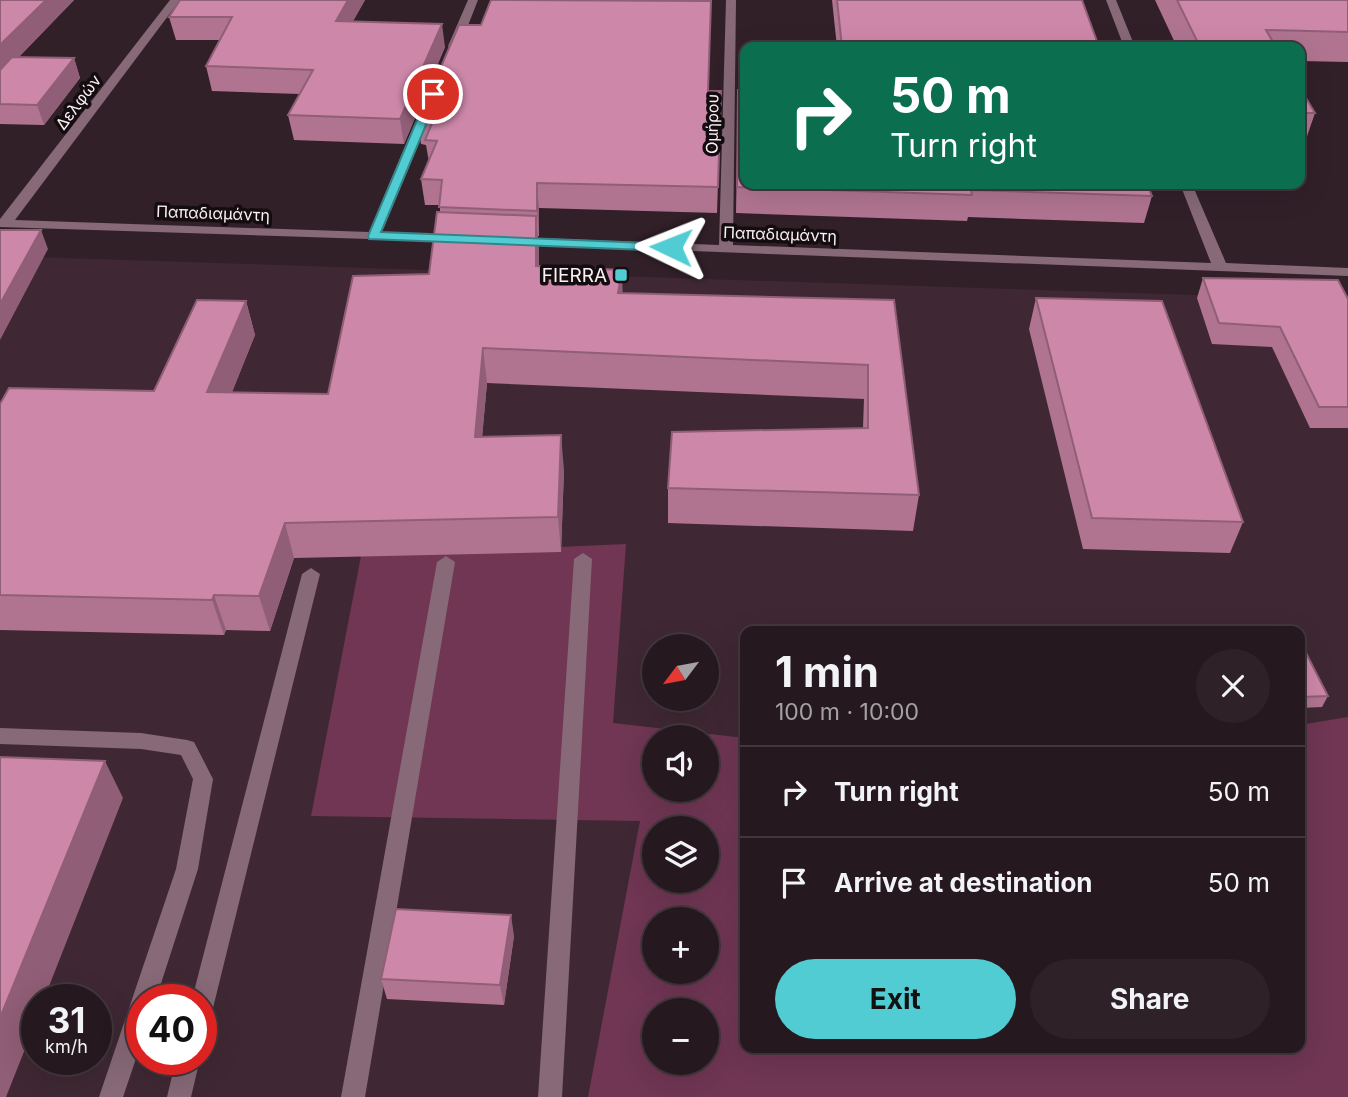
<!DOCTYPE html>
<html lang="en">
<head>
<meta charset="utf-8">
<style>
	:root { --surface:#26181f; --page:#2e2128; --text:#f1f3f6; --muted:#a4a0a4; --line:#42373d; --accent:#51ccd2 }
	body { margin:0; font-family:Inter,sans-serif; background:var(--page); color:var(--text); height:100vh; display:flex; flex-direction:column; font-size:26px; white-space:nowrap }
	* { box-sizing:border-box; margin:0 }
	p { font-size:23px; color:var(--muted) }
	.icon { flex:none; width:38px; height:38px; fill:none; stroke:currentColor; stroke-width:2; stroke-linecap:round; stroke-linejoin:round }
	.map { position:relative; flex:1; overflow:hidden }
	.sheet { position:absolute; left:740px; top:626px; width:565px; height:427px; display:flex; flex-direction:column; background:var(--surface); border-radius:14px; box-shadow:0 7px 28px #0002,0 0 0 2px var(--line) }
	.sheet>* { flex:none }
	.guide { position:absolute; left:740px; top:42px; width:565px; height:147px; border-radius:14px; box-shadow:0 7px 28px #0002,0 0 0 2px var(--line); background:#0b6e4f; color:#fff; overflow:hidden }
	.needle { width:46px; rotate:238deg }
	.controls { position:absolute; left:642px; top:634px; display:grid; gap:14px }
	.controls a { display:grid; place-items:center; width:77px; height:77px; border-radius:50%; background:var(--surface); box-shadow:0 7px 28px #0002,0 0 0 2px var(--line); font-size:35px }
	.speed { position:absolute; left:21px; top:984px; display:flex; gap:14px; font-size:35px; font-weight:700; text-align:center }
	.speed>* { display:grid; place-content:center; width:91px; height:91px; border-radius:50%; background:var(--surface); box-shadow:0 7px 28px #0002,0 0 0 2px var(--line); line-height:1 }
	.speed small { font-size:18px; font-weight:400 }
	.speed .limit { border:10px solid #d22; background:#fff; color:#111 }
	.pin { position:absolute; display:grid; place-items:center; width:60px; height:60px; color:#fff; margin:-30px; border:4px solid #fff; border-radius:50%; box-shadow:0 2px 7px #0007 }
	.me { position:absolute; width:77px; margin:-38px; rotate:272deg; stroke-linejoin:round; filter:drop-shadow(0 0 5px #0008) }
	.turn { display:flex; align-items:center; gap:24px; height:147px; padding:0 35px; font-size:32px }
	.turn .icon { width:91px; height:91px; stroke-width:2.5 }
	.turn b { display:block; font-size:49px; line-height:60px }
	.round { display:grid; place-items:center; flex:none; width:74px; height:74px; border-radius:37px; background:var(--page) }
	.headline { display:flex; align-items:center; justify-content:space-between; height:119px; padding:0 35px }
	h1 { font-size:42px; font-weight:700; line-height:52px }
	.cta { display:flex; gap:14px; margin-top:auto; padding:14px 35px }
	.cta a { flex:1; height:80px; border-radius:42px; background:var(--accent); color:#111; font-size:28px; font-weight:700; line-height:80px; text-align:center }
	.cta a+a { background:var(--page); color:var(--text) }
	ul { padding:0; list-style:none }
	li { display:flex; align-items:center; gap:21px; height:91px; padding:0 35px; border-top:2px solid var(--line) }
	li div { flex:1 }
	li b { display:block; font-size:26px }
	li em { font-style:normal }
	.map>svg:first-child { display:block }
	.built { fill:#3f2833; fill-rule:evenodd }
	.green { fill:#703654; fill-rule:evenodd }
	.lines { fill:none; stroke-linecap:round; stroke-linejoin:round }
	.minor { fill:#876977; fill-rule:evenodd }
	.wall { fill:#b07491 }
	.shaded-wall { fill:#905e76 }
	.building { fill:#cd87a9; stroke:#905e76; stroke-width:2 }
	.route { fill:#51ccd2; stroke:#358588; stroke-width:2 }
	.poi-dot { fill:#51ccd2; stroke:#140d10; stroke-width:2.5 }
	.labels { text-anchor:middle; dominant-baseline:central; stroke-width:7; stroke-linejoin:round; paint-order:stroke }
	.far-street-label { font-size:16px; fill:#fcf0f5; stroke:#140d10 }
	.poi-label { font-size:19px; fill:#fcf0f5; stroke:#140d10; text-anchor:end }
</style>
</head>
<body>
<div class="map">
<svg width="1348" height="1097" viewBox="0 0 1348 1097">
	<rect width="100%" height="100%" fill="#322029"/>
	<path class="built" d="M 0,256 L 1348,300 L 1348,1097 L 0,1097 ZM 746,632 L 1300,632 L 1300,1048 L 746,1048 ZM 654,646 L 707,646 L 707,698 L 654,698 ZM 654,737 L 707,737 L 707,789 L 654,789 ZM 654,828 L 707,828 L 707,880 L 654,880 ZM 654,919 L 707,919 L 707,971 L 654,971 ZM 37,999 L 96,999 L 96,1059 L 37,1059 ZM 142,999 L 201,999 L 201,1059 L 142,1059 ZM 654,1010 L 707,1010 L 707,1062 L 654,1062 Z"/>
	<path class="green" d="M 626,544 L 613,723 L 745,738 L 746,1048 L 1300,1048 L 1300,725 L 1348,717 L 1348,1097 L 588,1097 L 640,821 L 311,816 L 361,556 ZM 654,737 L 707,737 L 707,789 L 654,789 ZM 654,828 L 707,828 L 707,880 L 654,880 ZM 654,919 L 707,919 L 707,971 L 654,971 ZM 654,1010 L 707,1010 L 707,1062 L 654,1062 Z"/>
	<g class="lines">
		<path class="minor" d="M 170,0 L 180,0 L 15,220 L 369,232 L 422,107 L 428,103 L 434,107 L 382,232 L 455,235 L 460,236 L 460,242 L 0,227 L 0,219 Z
			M 468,0 L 478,0 L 460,46 L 450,48 L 448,46 Z
			M 726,0 L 736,0 L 733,245 L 1211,263 L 1180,184 L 1192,184 L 1226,263 L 1348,268 L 1348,276 L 509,244 L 509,238 L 514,237 L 719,245 Z
			M 1106,0 L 1116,0 L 1135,47 L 1124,47 Z
			M 583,553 L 592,559 L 562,1097 L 538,1097 L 574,559 Z
			M 446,556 L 455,562 L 365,1097 L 341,1097 L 437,562 Z
			M 311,568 L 320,574 L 213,1008 L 209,1016 L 201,1019 L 201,999 L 192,999 L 302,574 Z
			M 0,728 L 141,733 L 187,740 L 194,742 L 213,779 L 198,869 L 156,999 L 142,999 L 142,1041 L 123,1097 L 99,1097 L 176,869 L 193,779 L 181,755 L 141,749 L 0,744 Z
			M 176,1059 L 200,1059 L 191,1097 L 167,1097 Z"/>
	</g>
	<path class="wall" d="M 0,0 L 74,0 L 19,57 L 74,58 L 80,78 L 44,125 L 0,124 Z
		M 180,0 L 365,0 L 353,21 L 445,47 L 404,144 L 294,140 L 288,115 L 300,94 L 212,91 L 206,66 L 220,40 L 176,40 L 169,17 Z
		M 832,0 L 1082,0 L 1099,47 L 837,47 Z
		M 1155,0 L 1348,0 L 1348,62 L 1300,61 L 1300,47 L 1177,47 Z
		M 1300,88 L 1315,113 L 1304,145 L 1300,145 Z
		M 738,90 L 1147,184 L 1152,196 L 1144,223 L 968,217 L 967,221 L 736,213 Z
		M 708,91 L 721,91 L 717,213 L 539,208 L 539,236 L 538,236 L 539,266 L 623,293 L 894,300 L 919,495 L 913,531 L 668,523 L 668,488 L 863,428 L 864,399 L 487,383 L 482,437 L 564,470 L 561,552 L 294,558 L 270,631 L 226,630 L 224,635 L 0,630 L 0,404 L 154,391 L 246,301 L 255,335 L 232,392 L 328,394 L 429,274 L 440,212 L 440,205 L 425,205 L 421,179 L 429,162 L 426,145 L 421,144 L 418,120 Z
		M 1203,278 L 1348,299 L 1348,428 L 1310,428 L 1272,347 L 1212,344 L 1197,298 Z
		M 1036,298 L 1243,522 L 1230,553 L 1083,549 L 1029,329 Z
		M 1300,643 L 1328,696 L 1322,707 L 1300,708 Z
		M 514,936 L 504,1005 L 387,999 L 381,979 Z"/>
	<path class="shaded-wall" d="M 46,0 L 74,0 L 0,76 L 0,45 Z
		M 348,0 L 365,0 L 340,44 L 336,21 Z
		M 442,24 L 445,47 L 404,144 L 400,119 Z
		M 74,58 L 80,78 L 44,125 L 37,105 Z
		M 537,183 L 539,208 L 539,236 L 537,211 Z
		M 536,216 L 539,249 L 538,300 L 536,266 Z
		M 41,230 L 48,249 L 0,340 L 0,304 Z
		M 622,270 L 623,304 L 618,293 Z
		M 246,301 L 255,335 L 218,427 L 207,392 Z
		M 483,348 L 487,383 L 479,472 L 475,437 Z
		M 561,435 L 564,470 L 561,552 L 558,517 Z
		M 285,523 L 294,558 L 270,631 L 259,596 Z
		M 214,595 L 226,630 L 224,635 L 212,600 Z
		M 105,761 L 123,798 L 44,999 L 37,999 L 37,1019 L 6,1097 L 0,1097 L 0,1018 Z
		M 511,915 L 514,936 L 504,1005 L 500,985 Z"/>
	<path class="building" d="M 0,0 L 46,0 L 0,45 Z
		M 180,0 L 348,0 L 336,21 L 442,24 L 400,119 L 288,115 L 313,70 L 206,66 L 232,17 L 169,17 Z
		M 491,0 L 711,1 L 708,91 L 721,91 L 718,187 L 537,183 L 537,211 L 439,207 L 442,180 L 421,179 L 437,141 L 425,140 L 433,121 L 418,120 L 459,25 L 481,25 Z
		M 837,0 L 1082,0 L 1099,47 L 842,47 Z
		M 1177,0 L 1348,0 L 1348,32 L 1266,30 L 1276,47 L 1200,47 Z
		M 12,57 L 74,58 L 37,105 L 0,104 L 0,70 Z
		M 1300,88 L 1315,113 L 1300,113 Z
		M 738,90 L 746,90 L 746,184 L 1147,184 L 1152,196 L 971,190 L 972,195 L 737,187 Z
		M 437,212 L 536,216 L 536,266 L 622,270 L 618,293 L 894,300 L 919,495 L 668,488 L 672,432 L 868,428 L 868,365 L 483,348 L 475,437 L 561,435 L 558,517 L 285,523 L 259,596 L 214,595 L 212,600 L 0,595 L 0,404 L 9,388 L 154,391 L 197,300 L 246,301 L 207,392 L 328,394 L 353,276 L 429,274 Z
		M 0,230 L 41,230 L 0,304 Z
		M 1203,278 L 1338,280 L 1348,299 L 1348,407 L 1319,407 L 1280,327 L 1219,323 Z
		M 1036,298 L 1162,301 L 1243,522 L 1092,518 Z
		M 1300,643 L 1301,643 L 1328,696 L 1300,697 Z
		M 0,757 L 105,761 L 0,1018 Z
		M 396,909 L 511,915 L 500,985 L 381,979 Z"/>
	<path class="route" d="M 433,91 L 439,94 L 381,232 L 671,244 L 678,247 L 671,251 L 369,239 L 368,236 L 428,94 Z"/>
	<rect class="poi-dot" x="614" y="268" width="14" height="14" rx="3.5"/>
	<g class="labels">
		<g class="far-street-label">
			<text transform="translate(78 102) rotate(-53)">Δελφών</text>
			<text transform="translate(712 124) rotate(-89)">Ομήρου</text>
			<text transform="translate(213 213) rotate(2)">Παπαδιαμάντη</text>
			<text transform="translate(780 234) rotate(2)">Παπαδιαμάντη</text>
		</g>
		<g class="poi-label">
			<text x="607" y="275">FIERRA</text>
		</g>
	</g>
</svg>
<div class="controls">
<a><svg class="needle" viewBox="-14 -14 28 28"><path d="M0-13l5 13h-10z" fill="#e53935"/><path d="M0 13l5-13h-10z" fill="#a4a0a4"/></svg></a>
<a><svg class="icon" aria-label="sound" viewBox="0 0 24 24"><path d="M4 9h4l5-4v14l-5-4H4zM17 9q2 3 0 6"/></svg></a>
<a><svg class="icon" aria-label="layers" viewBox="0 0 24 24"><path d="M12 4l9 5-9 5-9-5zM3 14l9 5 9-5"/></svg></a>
<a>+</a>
<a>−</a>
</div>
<div class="speed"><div>31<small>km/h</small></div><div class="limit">40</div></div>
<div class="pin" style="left:433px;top:94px;background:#d93025"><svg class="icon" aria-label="arrive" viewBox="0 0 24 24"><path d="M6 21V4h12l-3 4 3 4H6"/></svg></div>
<svg class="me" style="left:671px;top:247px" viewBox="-20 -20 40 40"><path d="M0-17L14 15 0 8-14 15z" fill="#51ccd2" stroke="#fff" stroke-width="4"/></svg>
<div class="guide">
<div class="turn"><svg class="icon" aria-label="right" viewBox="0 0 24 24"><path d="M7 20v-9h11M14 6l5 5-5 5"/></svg><div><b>50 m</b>Turn right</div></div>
</div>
<section class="sheet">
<div class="headline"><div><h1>1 min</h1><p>100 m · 10:00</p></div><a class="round"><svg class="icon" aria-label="close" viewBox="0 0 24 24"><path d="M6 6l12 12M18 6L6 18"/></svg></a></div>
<ul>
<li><svg class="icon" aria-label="right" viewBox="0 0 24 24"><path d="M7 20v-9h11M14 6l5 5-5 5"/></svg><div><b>Turn right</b></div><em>50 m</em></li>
<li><svg class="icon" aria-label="arrive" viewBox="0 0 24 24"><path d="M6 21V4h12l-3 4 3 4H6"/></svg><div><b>Arrive at destination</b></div><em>50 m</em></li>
</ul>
<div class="cta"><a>Exit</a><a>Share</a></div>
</section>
</div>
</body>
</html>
